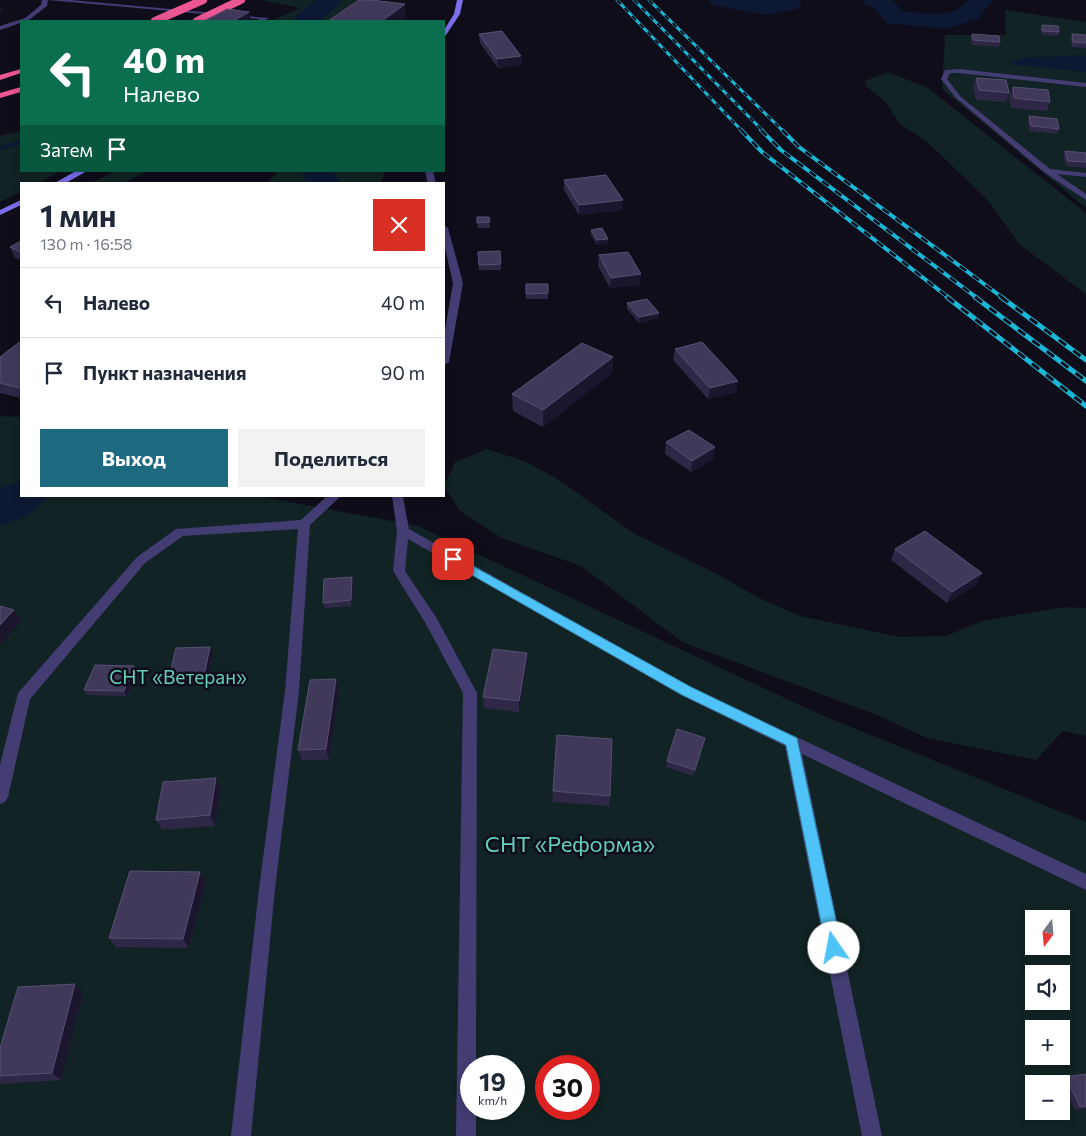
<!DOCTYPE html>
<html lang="ru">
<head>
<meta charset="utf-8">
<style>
	:root { --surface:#fff; --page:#f2f2f3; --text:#1f2937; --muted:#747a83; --line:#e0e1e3; --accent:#1d697f }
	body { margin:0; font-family:Commissioner,sans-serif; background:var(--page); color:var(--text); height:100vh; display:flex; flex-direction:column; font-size:19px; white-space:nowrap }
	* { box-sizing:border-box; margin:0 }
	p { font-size:16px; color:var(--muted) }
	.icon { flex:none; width:28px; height:28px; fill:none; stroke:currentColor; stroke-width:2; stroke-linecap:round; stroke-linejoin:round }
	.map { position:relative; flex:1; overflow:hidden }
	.drawer { position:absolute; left:20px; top:182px; width:425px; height:315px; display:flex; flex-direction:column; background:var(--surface); border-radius:0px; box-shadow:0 2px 8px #0003 }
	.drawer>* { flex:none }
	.banner { position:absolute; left:20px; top:20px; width:425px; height:152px; border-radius:0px; box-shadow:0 2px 8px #0003; background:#0b6e4f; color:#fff; overflow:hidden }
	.needle { width:32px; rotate:196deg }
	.buttons { position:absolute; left:1025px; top:910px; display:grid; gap:10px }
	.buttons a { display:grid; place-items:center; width:45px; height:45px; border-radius:0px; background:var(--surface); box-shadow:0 2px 8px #0003; font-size:25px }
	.speed { position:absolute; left:460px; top:1055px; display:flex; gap:10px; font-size:25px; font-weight:700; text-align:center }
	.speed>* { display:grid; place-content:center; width:65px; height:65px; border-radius:50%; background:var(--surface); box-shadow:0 2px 8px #0003; line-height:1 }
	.speed small { font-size:12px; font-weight:400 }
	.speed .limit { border:8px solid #d22; background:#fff; color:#111 }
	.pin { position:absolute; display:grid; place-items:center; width:42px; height:42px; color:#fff; margin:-21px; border-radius:10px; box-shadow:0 2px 8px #0006 }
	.me { position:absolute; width:55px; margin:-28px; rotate:348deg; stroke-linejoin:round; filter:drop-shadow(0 0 4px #0008) }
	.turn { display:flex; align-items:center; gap:18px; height:105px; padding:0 20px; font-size:22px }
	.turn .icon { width:65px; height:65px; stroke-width:2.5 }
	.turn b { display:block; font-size:35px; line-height:42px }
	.then { display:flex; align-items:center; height:48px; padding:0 20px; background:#0003; gap:10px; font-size:19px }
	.round { display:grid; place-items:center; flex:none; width:52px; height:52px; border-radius:0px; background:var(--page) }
	.headline { display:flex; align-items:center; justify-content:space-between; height:85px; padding:0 20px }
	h1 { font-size:30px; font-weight:700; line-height:38px }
	.action { display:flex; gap:10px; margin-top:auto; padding:10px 20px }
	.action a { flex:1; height:58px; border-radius:0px; background:var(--accent); color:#fff; font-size:20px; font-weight:700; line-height:58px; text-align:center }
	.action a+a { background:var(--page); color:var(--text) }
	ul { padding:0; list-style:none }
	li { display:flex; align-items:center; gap:15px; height:70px; padding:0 20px; border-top:1px solid var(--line) }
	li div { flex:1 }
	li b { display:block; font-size:19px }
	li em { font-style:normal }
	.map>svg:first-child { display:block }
	.green { fill:#112324; fill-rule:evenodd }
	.water { fill:#0d1833 }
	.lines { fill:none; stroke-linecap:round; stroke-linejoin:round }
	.stream { fill:#0d1833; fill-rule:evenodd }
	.river { fill:#0d1833; fill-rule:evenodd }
	.minor { fill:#433d74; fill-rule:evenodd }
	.secondary { fill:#7b6fee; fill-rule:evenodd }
	.motorway { fill:#eb5693; fill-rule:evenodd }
	.rail-far2-casing { stroke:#1ab7d7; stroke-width:3 }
	.rail-far1-casing { stroke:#1ab7d7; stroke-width:4 }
	.rail-casing { stroke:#1ab7d7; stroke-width:5 }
	.rail-far2 { stroke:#100d1a; stroke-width:2; stroke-dasharray:5.5; stroke-linecap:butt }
	.rail-far1 { stroke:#100d1a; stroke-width:2.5; stroke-dasharray:8; stroke-linecap:butt }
	.rail { stroke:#100d1a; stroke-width:3; stroke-dasharray:9; stroke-linecap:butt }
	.motorway-bridge { stroke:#eb5693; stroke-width:8 }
	.wall { fill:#2f2746 }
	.shaded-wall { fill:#1b152d }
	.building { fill:#41395a; stroke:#585073 }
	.route { fill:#4fc3f7; stroke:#337fa1 }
	.labels { text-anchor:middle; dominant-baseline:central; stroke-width:5; stroke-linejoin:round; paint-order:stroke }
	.park-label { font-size:19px; fill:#62cfbb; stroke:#100d1a }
	.near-park-label { font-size:22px; fill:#62cfbb; stroke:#100d1a }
</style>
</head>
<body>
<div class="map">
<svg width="1086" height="1136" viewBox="0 0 1086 1136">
	<rect width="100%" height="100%" fill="#100d1a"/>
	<path class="green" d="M 262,0 L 371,0 L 328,21 L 271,21 L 300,8 Z
		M 1005,10 L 1086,22 L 1086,208 L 942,89 L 945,35 L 1006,35 Z
		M 888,72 L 928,88 L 1086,213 L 1086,294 L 1019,244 L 987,199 L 927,142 L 899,123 L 887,104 L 866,86 L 865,81 Z
		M 21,131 L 21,171 L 60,171 L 37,184 L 21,184 L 21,192 L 0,202 L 0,136 Z
		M 114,171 L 147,171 L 122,184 L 91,184 Z
		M 278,171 L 382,171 L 384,175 L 380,184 L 266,184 Z
		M 0,416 L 21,417 L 21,491 L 0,505 Z
		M 487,449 L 524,461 L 556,478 L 635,534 L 717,574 L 757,597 L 800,616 L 900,637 L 946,636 L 982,621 L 1064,607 L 1086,608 L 1086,736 L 1063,731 L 1036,760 L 927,738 L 877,715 L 682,642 L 581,566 L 502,538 L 460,511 L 444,486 L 455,462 Z
		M 26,496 L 258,496 L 418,526 L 819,714 L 1086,822 L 1086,1136 L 0,1136 L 0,513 ZM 1034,919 L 1061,919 L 1061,946 L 1034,946 ZM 1034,974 L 1061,974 L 1061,1001 L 1034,1001 ZM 1034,1029 L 1061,1029 L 1061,1056 L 1034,1056 ZM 471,1066 L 514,1066 L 514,1109 L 471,1109 ZM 546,1066 L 589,1066 L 589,1109 L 546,1109 ZM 1034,1084 L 1061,1084 L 1061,1111 L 1034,1111 Z"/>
	<path class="water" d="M 1086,55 L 1086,72 L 1008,64 L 1022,58 Z"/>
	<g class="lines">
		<path class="stream" d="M 19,141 L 21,141 L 21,144 L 0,150 L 0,146 Z"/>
		<path class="river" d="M 313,0 L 339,0 L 341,3 L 320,21 L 293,21 L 296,16 L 315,2 Z
			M 708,0 L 799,0 L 801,4 L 797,9 L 766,15 L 712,5 Z
			M 862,0 L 892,0 L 902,11 C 927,13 950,21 968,0 L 993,0 L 977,19 L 945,29 L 887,23 L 873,7 L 866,5 Z
			M 301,171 L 333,171 L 340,184 L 308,184 Z
			M 21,480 L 21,496 L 47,496 C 36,514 19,520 0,526 L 0,488 Z"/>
		<path class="minor" d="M 42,0 L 48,0 L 47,6 L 29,20 L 0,30 L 0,26 L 25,18 L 41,5 Z
			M 48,0 L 71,0 L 269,18 L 264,21 L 257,21 L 259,19 Z
			M 959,69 L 1086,83 L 1086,87 L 959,73 L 950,73 L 947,79 L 960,96 L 1050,169 L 1086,173 L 1086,177 L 1057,174 L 1086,194 L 1086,200 L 1045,173 L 956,98 L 941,79 L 945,70 Z
			M 425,171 L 433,171 L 436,184 L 428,184 Z
			M 444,225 L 448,228 L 463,283 L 449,362 L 444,365 L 444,336 L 453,283 L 444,244 Z
			M 327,496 L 341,496 L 310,525 L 299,691 L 275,889 L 251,1136 L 231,1136 L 259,889 L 285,691 L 298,529 L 183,536 L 145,563 L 30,699 L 8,797 L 5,802 L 0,804 L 0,765 L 18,693 L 137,557 L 176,529 L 301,520 Z
			M 392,496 L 403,497 L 409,529 L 691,687 L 1086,874 L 1086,890 L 802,754 L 882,1136 L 862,1136 L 785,746 L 681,695 L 408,539 L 405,571 L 436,617 L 477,693 L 476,1066 L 471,1066 L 471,1109 L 476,1109 L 476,1136 L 456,1136 L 463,693 L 426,624 L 393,571 L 397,531 Z"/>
		<path class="secondary" d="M 457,0 L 463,0 L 460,14 L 446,35 L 444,36 L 444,30 L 454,14 Z
			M 76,171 L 87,171 L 64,184 L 53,184 Z
			M 21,200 L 21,205 L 0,215 L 0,210 Z"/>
		<path class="motorway" d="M 21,69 L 21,73 L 0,80 L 0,75 Z
			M 21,87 L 21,92 L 0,98 L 0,93 Z"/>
		<defs>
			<path id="rail-far2" d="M 617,0 L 742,131
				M 634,0 L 763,131
				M 649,0 L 783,131"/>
			<path id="rail-far1" d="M 741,130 L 762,152 L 949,298
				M 761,130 L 781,150 L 977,298
				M 782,130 L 799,147 L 1003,298"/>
			<path id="rail" d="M 947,297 L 1086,406
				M 975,297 L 1086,381
				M 1001,297 L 1086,360"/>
		</defs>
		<use href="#rail-far2" class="rail-far2-casing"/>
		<use href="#rail-far1" class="rail-far1-casing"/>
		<use href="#rail" class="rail-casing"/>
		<use href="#rail-far2" class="rail-far2"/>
		<use href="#rail-far1" class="rail-far1"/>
		<use href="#rail" class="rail"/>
		<path class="motorway-bridge" d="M 155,21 L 203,0
			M 197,21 L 241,0"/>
	</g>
	<path class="wall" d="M 1042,25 L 1059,32 L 1058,36 L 1042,35 L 1040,29 Z
		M 479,34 L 521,56 L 522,65 L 498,68 L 480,43 Z
		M 972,34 L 1000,42 L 999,47 L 972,45 L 971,39 Z
		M 1072,34 L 1086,35 L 1086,48 L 1072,47 L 1070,38 Z
		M 976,78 L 1009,93 L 1006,102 L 976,100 L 973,87 Z
		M 1013,87 L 1050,102 L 1047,111 L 1011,108 L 1009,96 Z
		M 1029,116 L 1059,129 L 1057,134 L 1029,131 L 1028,121 Z
		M 1065,151 L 1086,153 L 1086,168 L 1066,166 L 1063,156 Z
		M 564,180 L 622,210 L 579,215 L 564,190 Z
		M 477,217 L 489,217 L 490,228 L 478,228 Z
		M 591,230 L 608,244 L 597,245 L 591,235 Z
		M 21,241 L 21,260 L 15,258 L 10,247 Z
		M 500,251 L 501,270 L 479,270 L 478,252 Z
		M 599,255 L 640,285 L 610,288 L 598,266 Z
		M 526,284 L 548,284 L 548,299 L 526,299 Z
		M 627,303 L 659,318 L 639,323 L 627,309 Z
		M 21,341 L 21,398 L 0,393 L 0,357 Z
		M 675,349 L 738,381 L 736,392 L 708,399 L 673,360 Z
		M 613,357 L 612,373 L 543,427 L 513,411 L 512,394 Z
		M 666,442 L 715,447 L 713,459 L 691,472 L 665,454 Z
		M 895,549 L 982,573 L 976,585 L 947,603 L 891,560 Z
		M 352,577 L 353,582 L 352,606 L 325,608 L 323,603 Z
		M 213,653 L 206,681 L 171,682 L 169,677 Z
		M 527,664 L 519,712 L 484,708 L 483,697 Z
		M 137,671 L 127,696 L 87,695 L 84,690 Z
		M 339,690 L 329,760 L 302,760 L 298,750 Z
		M 705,738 L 693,776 L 666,767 L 667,761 Z
		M 216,778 L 221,789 L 215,826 L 162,830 L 156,820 Z
		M 553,791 L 610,796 L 609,806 L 552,802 Z
		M 206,882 L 189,948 L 116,947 L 109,938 Z
		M 83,993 L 61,1080 L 2,1084 L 0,1082 L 0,1048 Z
		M 1086,1074 L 1086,1108 L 1075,1110 L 1061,1081 L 1066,1077 Z"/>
	<path class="shaded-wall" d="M 405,4 L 406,17 L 400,21 L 382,21 Z
		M 0,8 L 1,8 L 3,12 L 0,13 Z
		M 249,12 L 251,21 L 233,21 Z
		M 521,56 L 522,65 L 498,68 L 497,59 Z
		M 623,200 L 622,210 L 579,215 L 579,205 Z
		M 608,239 L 608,244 L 597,245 L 597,240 Z
		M 641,274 L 640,285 L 610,288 L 611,278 Z
		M 659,313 L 659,318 L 639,323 L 639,317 Z
		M 613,357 L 612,373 L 543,427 L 543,410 Z
		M 738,381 L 736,392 L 708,399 L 710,388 Z
		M 715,447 L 713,459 L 691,472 L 692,461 Z
		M 982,573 L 976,585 L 947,603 L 952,592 Z
		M 352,577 L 353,582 L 352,606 L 351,600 Z
		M 14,610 L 21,621 L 0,644 L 0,625 Z
		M 210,647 L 213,653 L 206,681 L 204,676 Z
		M 527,653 L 527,664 L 519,712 L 519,701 Z
		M 134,666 L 137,671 L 127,696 L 124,691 Z
		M 336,679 L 339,690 L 329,760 L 326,749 Z
		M 216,778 L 221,789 L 215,826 L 210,815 Z
		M 200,872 L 206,882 L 189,948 L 183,939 Z
		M 75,984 L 83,993 L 61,1080 L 52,1073 Z"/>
	<path class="building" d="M 359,0 L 371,0 L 405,4 L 382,21 L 328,21 Z
		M 227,9 L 249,12 L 233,21 L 212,21 L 206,20 Z
		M 1042,25 L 1058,26 L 1059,32 L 1043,31 Z
		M 502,31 L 521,56 L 497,59 L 479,34 Z
		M 972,34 L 999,36 L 1000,42 L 973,40 Z
		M 1072,34 L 1086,35 L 1086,43 L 1073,42 Z
		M 976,78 L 1006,80 L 1009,93 L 979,90 Z
		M 1013,87 L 1048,90 L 1050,102 L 1014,98 Z
		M 1029,116 L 1057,119 L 1059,129 L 1031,126 Z
		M 1065,151 L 1086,153 L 1086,162 L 1068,161 Z
		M 606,175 L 623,200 L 579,205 L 564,180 Z
		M 477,217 L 489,217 L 490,222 L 477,223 Z
		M 602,228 L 608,239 L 597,240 L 591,230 Z
		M 21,241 L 21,252 L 10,247 Z
		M 500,251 L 501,264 L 479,265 L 478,252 Z
		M 628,252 L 641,274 L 611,278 L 599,255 Z
		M 526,284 L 548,284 L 548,293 L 526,294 Z
		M 647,299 L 659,313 L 639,317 L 627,303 Z
		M 21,341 L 21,386 L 19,388 L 0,383 L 0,357 Z
		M 702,342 L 738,381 L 710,388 L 675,349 Z
		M 582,343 L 613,357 L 543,410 L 512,394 Z
		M 689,430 L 715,447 L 692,461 L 666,442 Z
		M 925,531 L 982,573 L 952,592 L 895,549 Z
		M 352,577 L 351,600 L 323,603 L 324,579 Z
		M 0,606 L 14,610 L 0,625 Z
		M 210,647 L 204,676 L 169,677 L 176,648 Z
		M 493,649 L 527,653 L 519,701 L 483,697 Z
		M 95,665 L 134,666 L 124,691 L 84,690 Z
		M 336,679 L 326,749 L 298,750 L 310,680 Z
		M 677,729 L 705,738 L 695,770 L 667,761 Z
		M 557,735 L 612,739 L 610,796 L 553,791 Z
		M 216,778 L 210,815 L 156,820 L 163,782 Z
		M 130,871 L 200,872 L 183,939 L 109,938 Z
		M 75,984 L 52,1073 L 0,1076 L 0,1048 L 18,987 Z
		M 1086,1074 L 1086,1106 L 1080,1107 L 1066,1077 Z"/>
	<path class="route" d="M 453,555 L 691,687 L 797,738 L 842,948 L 839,954 L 834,956 L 829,954 L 826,948 L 786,745 L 682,695 L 449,562 L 448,559 L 449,556 Z"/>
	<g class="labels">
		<g class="park-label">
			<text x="178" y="676">СНТ «Ветеран»</text>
		</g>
		<g class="near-park-label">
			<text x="570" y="843">СНТ «Реформа»</text>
		</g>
	</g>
</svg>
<div class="buttons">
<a><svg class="needle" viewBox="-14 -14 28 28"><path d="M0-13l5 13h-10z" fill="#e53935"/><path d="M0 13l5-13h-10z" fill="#747a83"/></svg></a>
<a><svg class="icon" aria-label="sound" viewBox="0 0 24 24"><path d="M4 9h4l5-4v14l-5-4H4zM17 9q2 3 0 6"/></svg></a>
<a>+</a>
<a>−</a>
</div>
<div class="speed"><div>19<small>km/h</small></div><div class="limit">30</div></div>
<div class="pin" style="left:453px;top:559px;background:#d93025"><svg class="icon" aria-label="arrive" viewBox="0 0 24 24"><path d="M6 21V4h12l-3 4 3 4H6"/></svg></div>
<svg class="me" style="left:834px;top:948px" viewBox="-20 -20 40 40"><circle r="19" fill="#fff"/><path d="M0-13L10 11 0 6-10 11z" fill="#4fc3f7"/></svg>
<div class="banner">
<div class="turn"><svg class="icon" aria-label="left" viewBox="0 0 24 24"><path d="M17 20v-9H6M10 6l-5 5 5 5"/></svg><div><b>40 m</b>Налево</div></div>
<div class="then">Затем<svg class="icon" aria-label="arrive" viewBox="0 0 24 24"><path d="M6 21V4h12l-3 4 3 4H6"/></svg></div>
</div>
<section class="drawer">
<div class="headline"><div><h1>1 мин</h1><p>130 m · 16:58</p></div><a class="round" style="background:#d93025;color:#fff"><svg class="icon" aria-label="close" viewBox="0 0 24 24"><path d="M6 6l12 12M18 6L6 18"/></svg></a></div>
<ul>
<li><svg class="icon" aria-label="left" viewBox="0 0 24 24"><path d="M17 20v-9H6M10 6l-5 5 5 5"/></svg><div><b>Налево</b></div><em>40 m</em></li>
<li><svg class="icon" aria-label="arrive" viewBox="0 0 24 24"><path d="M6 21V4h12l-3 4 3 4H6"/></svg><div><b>Пункт назначения</b></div><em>90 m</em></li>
</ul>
<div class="action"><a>Выход</a><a>Поделиться</a></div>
</section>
</div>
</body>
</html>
